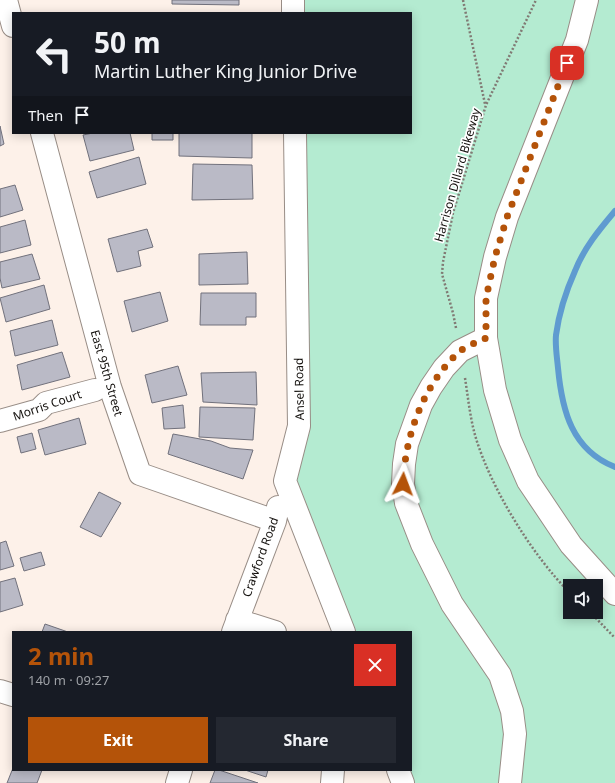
<!DOCTYPE html>
<html lang="en">
<head>
<meta charset="utf-8">
<style>
	:root { --surface:#171b24; --page:#242831; --text:#f1f3f6; --muted:#9ea1a6; --accent:#b45309 }
	body { margin:0; font-family:"Noto Sans",sans-serif; background:var(--page); color:var(--text); height:100vh; display:flex; flex-direction:column; font-size:15px; white-space:nowrap }
	* { box-sizing:border-box; margin:0 }
	p { font-size:13px; color:var(--muted) }
	.icon { flex:none; width:22px; height:22px; fill:none; stroke:currentColor; stroke-width:2; stroke-linecap:round; stroke-linejoin:round }
	.map { position:relative; flex:1; overflow:hidden }
	.sheet { position:absolute; left:12px; top:631px; width:400px; height:140px; display:flex; flex-direction:column; background:var(--surface); border-radius:0px; box-shadow:0 2px 10px #0003 }
	.sheet>* { flex:none }
	.guide { position:absolute; left:12px; top:12px; width:400px; height:122px; border-radius:0px; box-shadow:0 2px 10px #0003; background:#171b24; color:var(--text); overflow:hidden }
	.tools { position:absolute; left:563px; top:579px; display:grid; gap:8px }
	.tools a { display:grid; place-items:center; width:40px; height:40px; border-radius:0px; background:var(--surface); box-shadow:0 2px 10px #0003; font-size:20px }
	.pin { position:absolute; display:grid; place-items:center; width:34px; height:34px; color:#fff; margin:-17px; border-radius:8px; box-shadow:0 2px 6px #0006 }
	.me { position:absolute; width:44px; margin:-22px; rotate:3deg; stroke-linejoin:round; filter:drop-shadow(0 0 3px #0008) }
	.turn { display:flex; align-items:center; gap:14px; height:84px; padding:0 16px; font-size:18px }
	.turn .icon { width:52px; height:52px; stroke-width:2.5 }
	.turn b { display:block; font-size:28px; line-height:34px }
	.then { display:flex; align-items:center; height:38px; padding:0 16px; background:#0003; gap:8px; font-size:15px }
	.round { display:grid; place-items:center; flex:none; width:42px; height:42px; border-radius:0px; background:var(--page) }
	.overview { display:flex; align-items:center; justify-content:space-between; height:68px; padding:0 16px }
	h1 { font-size:24px; font-weight:700; line-height:30px; color:var(--accent) }
	.primary-button { display:flex; gap:8px; margin-top:auto; padding:8px 16px }
	.primary-button a { flex:1; height:46px; border-radius:0px; background:var(--accent); color:#fff; font-size:16px; font-weight:700; line-height:46px; text-align:center }
	.primary-button a+a { background:var(--page); color:var(--text) }
	.map>svg:first-child { display:block }
	.green { fill:#b4ebd1; fill-rule:evenodd }
	.lines { fill:none; stroke-linecap:round; stroke-linejoin:round }
	.stream { stroke:#5f9bd0; stroke-width:6 }
	.building { fill:#babac6; stroke:#71717c }
	.minor-casing { stroke:#988d86; stroke-width:24 }
	.major-casing { stroke:#988d86; stroke-width:24 }
	.path { stroke:#817a74; stroke-width:2.5; stroke-dasharray:2 2; stroke-linecap:butt }
	.minor { stroke:#fff; stroke-width:22 }
	.major { stroke:#fff; stroke-width:22 }
	.route { stroke:#b45309; stroke-width:7; stroke-dasharray:0 12.6 }
	.labels { text-anchor:middle; dominant-baseline:central; stroke-width:3.5; stroke-linejoin:round; paint-order:stroke }
	.street-label { font-size:12px; fill:#14110e; stroke:#fff }
</style>
</head>
<body>
<div class="map">
<svg width="615" height="783" viewBox="0 0 615 783">
	<rect width="100%" height="100%" fill="#fdf1e9"/>
	<path class="green" d="M 293,0 L 615,0 L 615,783 L 406,783 L 401,770 L 411,770 L 411,632 L 346,632 L 285,481 L 299,426 L 295,133 L 411,133 L 411,13 L 293,13 ZM 570,586 L 596,586 L 596,612 L 570,612 Z"/>
	<g class="lines">
		<path class="stream" d="M 615,211 C 599,230 584,248 575,271 C 566,291 559,313 556,335 C 555,346 557,357 558,368 C 562,411 572,450 615,467"/>
	</g>
	<path class="building" d="M 172,0 L 239,0 L 239,5 L 172,4 Z
		M 0,126 L 4,144 L 0,146 Z
		M 93,133 L 130,133 L 134,150 L 90,161 L 83,135 Z
		M 152,133 L 173,133 L 173,140 L 152,140 Z
		M 179,133 L 252,133 L 252,158 L 179,156 Z
		M 139,157 L 146,184 L 97,198 L 89,172 Z
		M 193,164 L 252,165 L 253,199 L 192,200 Z
		M 15,185 L 23,210 L 0,217 L 0,189 Z
		M 25,220 L 31,245 L 0,253 L 0,227 Z
		M 147,229 L 153,247 L 138,251 L 141,266 L 117,272 L 108,239 Z
		M 247,252 L 248,284 L 199,285 L 199,254 Z
		M 32,254 L 40,279 L 2,288 L 0,278 L 0,262 Z
		M 44,285 L 50,309 L 6,322 L 0,298 Z
		M 160,292 L 168,321 L 132,332 L 124,301 Z
		M 201,293 L 256,293 L 256,317 L 246,317 L 246,325 L 200,325 Z
		M 52,320 L 58,345 L 15,356 L 10,331 Z
		M 62,352 L 70,377 L 22,390 L 17,365 Z
		M 178,366 L 187,395 L 152,403 L 145,375 Z
		M 256,372 L 257,405 L 203,402 L 201,373 Z
		M 183,405 L 185,428 L 164,429 L 162,408 Z
		M 200,407 L 255,408 L 253,440 L 199,437 Z
		M 79,418 L 86,444 L 45,455 L 38,430 Z
		M 32,433 L 36,449 L 21,453 L 17,437 Z
		M 173,434 L 211,441 L 230,448 L 253,450 L 243,479 L 168,454 Z
		M 99,492 L 121,503 L 101,537 L 80,527 Z
		M 6,541 L 14,566 L 0,570 L 0,543 Z
		M 41,552 L 45,565 L 24,571 L 20,558 Z
		M 15,578 L 23,605 L 0,612 L 0,582 Z
		M 45,624 L 68,632 L 42,632 Z
		M 13,768 L 13,770 L 42,770 L 37,783 L 7,783 Z
		M 215,770 L 219,770 L 258,783 L 210,783 Z
		M 245,770 L 268,770 L 266,777 Z"/>
	<g class="lines">
		<defs>
			<path id="minor" d="M 6,0 L 13,26
				M 293,0 L 293,13
				M 42,133 L 110,387 L 140,474 L 275,521
				M 295,133 L 299,426 L 285,481 L 344,632
				M 486,338 L 460,351 L 444,368 L 431,387 L 421,405 L 407,444 L 404,464 L 403,484 L 406,503 L 422,544 L 452,604 L 500,675 L 512,711 L 515,734 L 510,783
				M 0,421 L 39,410 L 46,403 L 95,390
				M 237,620 L 275,632
				M 233,632 L 275,521 L 278,507
				M 0,691 L 13,695
				M 398,770 L 403,783
				M 177,783 L 181,770
				M 332,783 L 333,770"/>
			<path id="major" d="M 587,0 L 577,40 L 507,217 L 495,257 L 486,298 L 486,338 L 495,390 L 510,440 L 528,481 L 571,545 L 615,594"/>
		</defs>
		<use href="#minor" class="minor-casing"/>
		<use href="#major" class="major-casing"/>
		<path class="path" d="M 463,0 L 485,104
			M 456,328 L 453,313 L 442,274 L 443,262 L 453,213 L 486,105 L 536,0
			M 465,378 C 468,397 470,417 475,435 C 490,487 532,555 570,593
			M 590,612 L 615,638"/>
		<use href="#minor" class="minor"/>
		<use href="#major" class="major"/>
	</g>
	<g class="lines">
		<path class="route" d="M 403,484 C 405,436 423,385 459,352 C 466,346 478,342 486,338 L 486,298 L 495,257 L 507,217 L 567,63"/>
	</g>
	<g class="labels">
		<g class="street-label">
			<text transform="translate(457 175) rotate(-74)">Harrison Dillard Bikeway</text>
			<text transform="translate(107 373) rotate(74)">East 95th Street</text>
			<text transform="translate(299 389) rotate(-91)">Ansel Road</text>
			<text transform="translate(47 405) rotate(-19)">Morris Court</text>
			<text transform="translate(260 557) rotate(-70)">Crawford Road</text>
		</g>
	</g>
</svg>
<div class="tools">
<a><svg class="icon" aria-label="sound" viewBox="0 0 24 24"><path d="M4 9h4l5-4v14l-5-4H4zM17 9q2 3 0 6"/></svg></a>
</div>
<div class="pin" style="left:567px;top:63px;background:#d93025"><svg class="icon" aria-label="arrive" viewBox="0 0 24 24"><path d="M6 21V4h12l-3 4 3 4H6"/></svg></div>
<svg class="me" style="left:403px;top:484px" viewBox="-20 -20 40 40"><path d="M0-17L14 15 0 8-14 15z" fill="#b45309" stroke="#fff" stroke-width="4"/></svg>
<div class="guide">
<div class="turn"><svg class="icon" aria-label="left" viewBox="0 0 24 24"><path d="M17 20v-9H6M10 6l-5 5 5 5"/></svg><div><b>50 m</b>Martin Luther King Junior Drive</div></div>
<div class="then">Then<svg class="icon" aria-label="arrive" viewBox="0 0 24 24"><path d="M6 21V4h12l-3 4 3 4H6"/></svg></div>
</div>
<section class="sheet">
<div class="overview"><div><h1>2 min</h1><p>140 m · 09:27</p></div><a class="round" style="background:#d93025;color:#fff"><svg class="icon" aria-label="close" viewBox="0 0 24 24"><path d="M6 6l12 12M18 6L6 18"/></svg></a></div>
<div class="primary-button"><a>Exit</a><a>Share</a></div>
</section>
</div>
</body>
</html>
